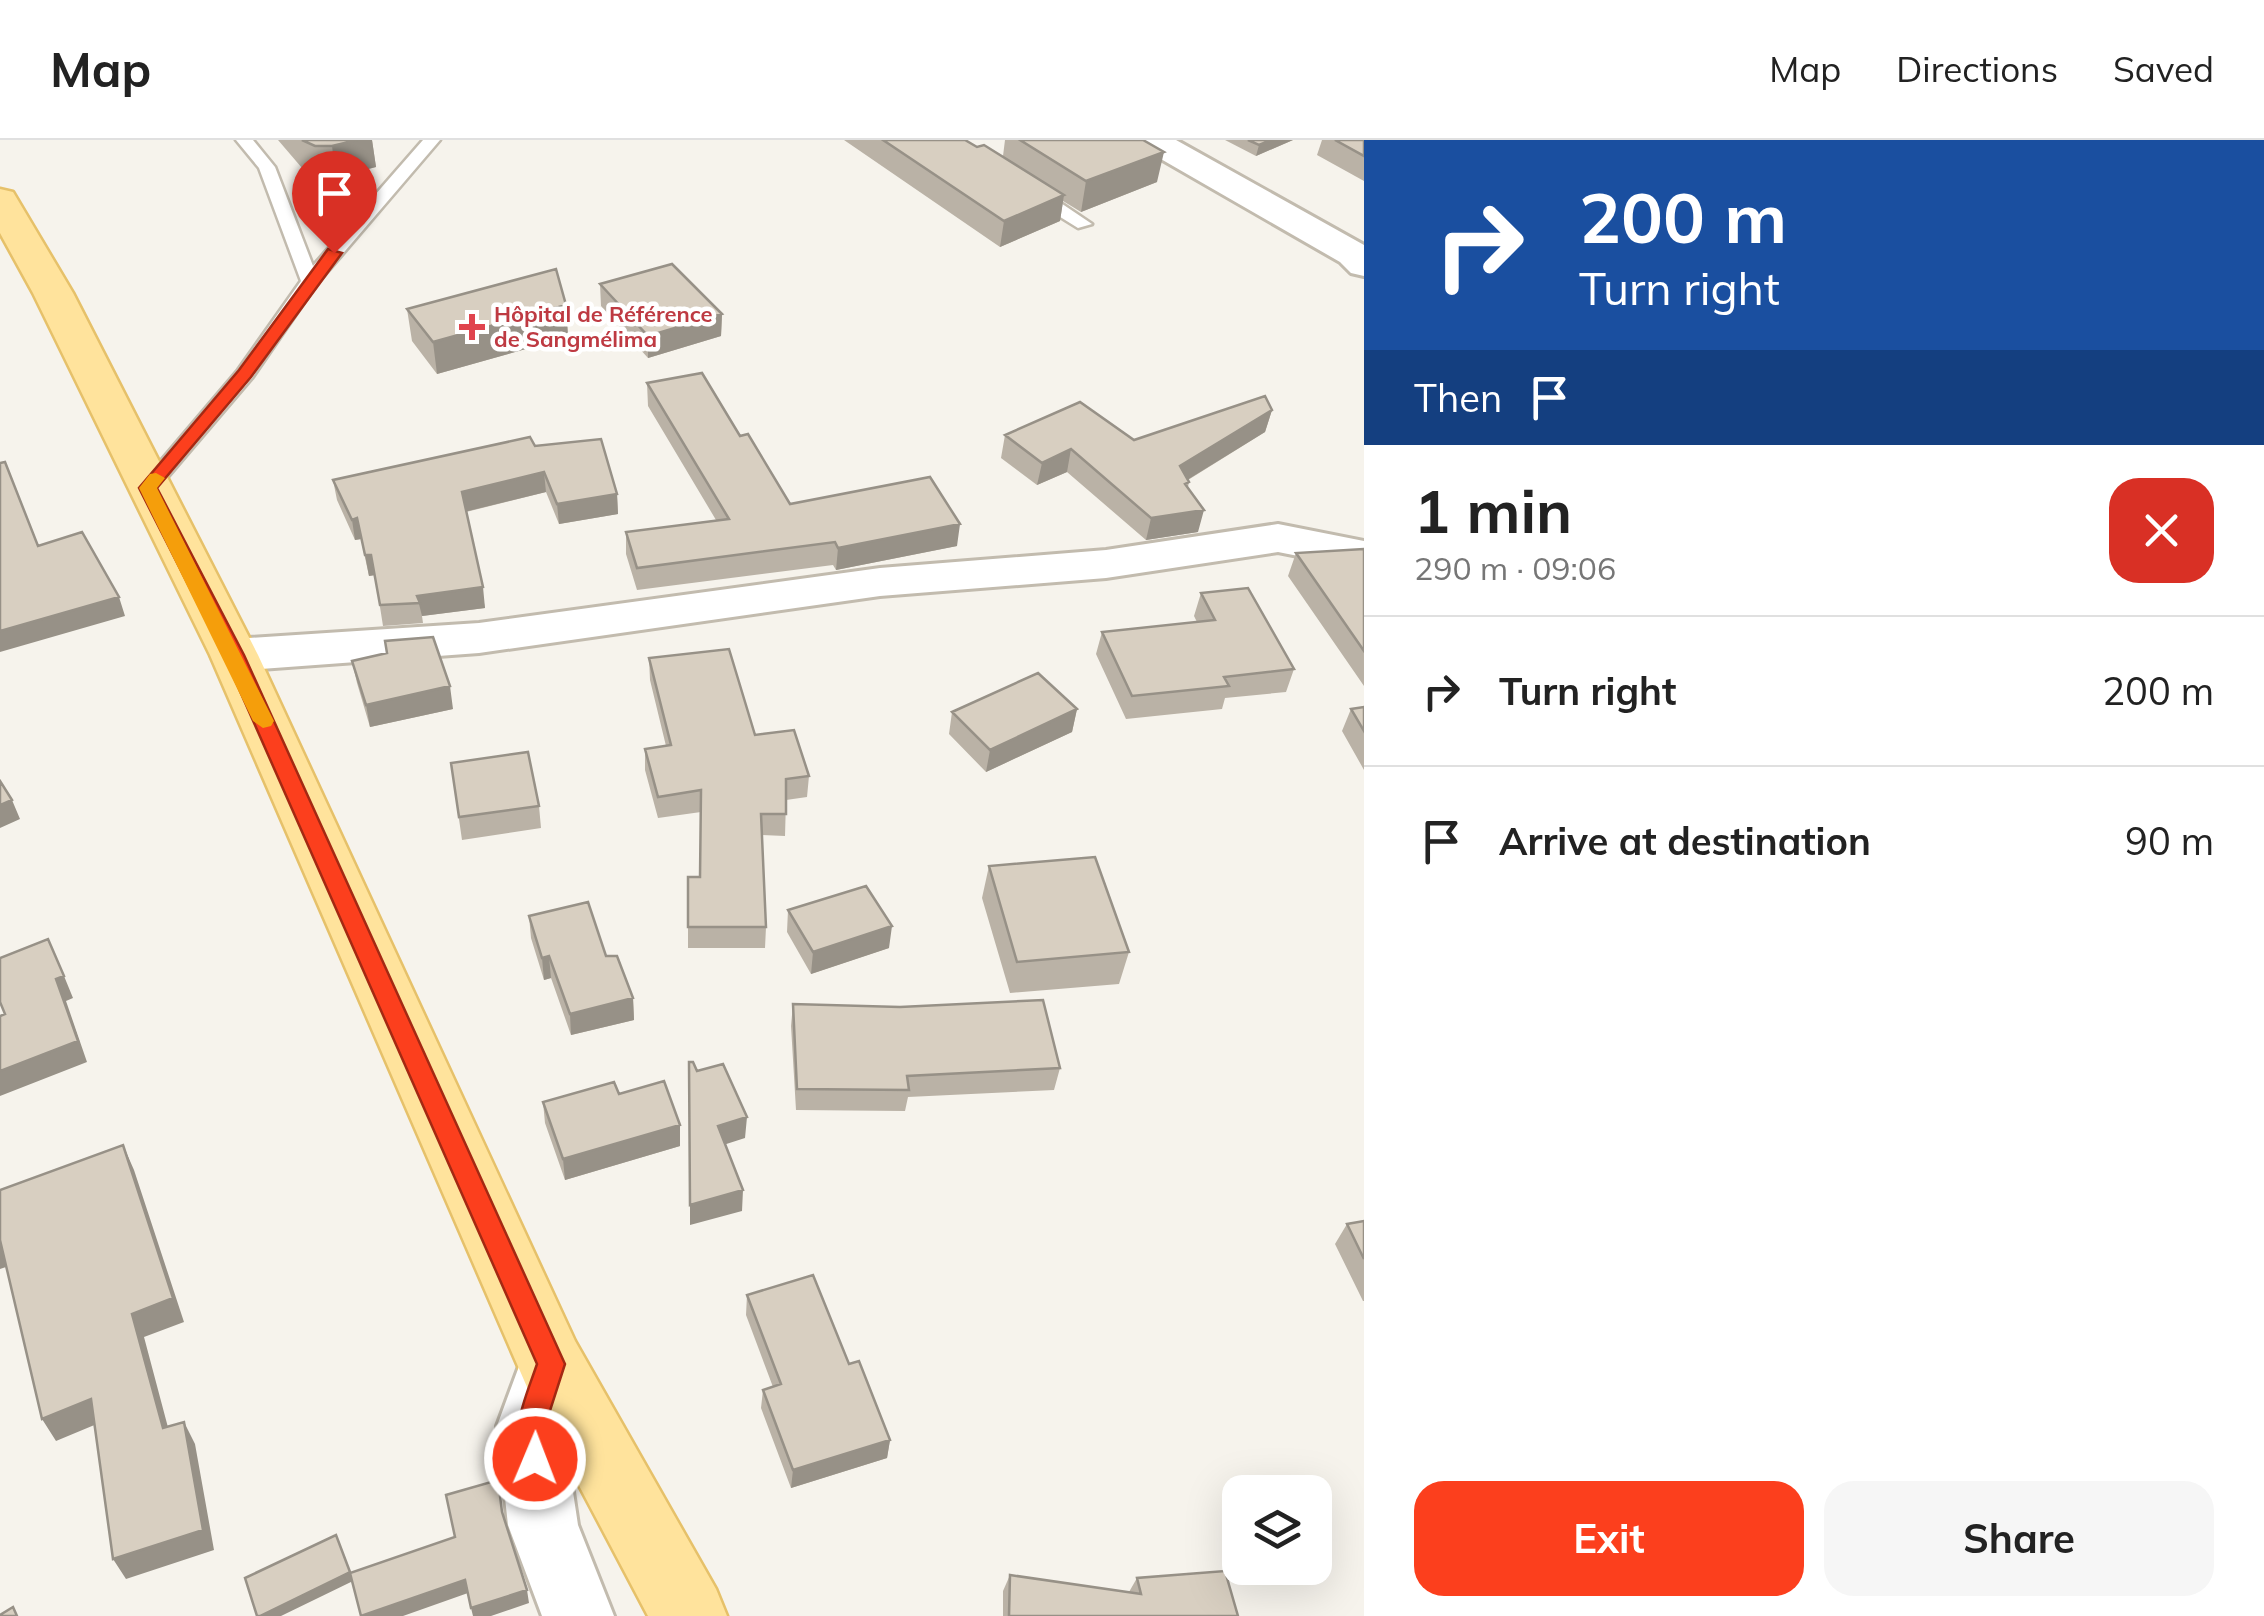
<!DOCTYPE html>
<html lang="en">
<head>
<meta charset="utf-8">
<style>
	:root { --surface:#fff; --page:#f6f6f6; --text:#222; --muted:#767676; --line:#e0e0e0; --accent:#fc3f1d }
	body { margin:0; font-family:Mulish,sans-serif; background:var(--page); color:var(--text); height:100vh; display:flex; flex-direction:column; font-size:38px; white-space:nowrap }
	* { box-sizing:border-box; margin:0 }
	p { font-size:32px; color:var(--muted) }
	.icon { flex:none; width:55px; height:55px; fill:none; stroke:currentColor; stroke-width:2; stroke-linecap:round; stroke-linejoin:round }
	.map { position:relative; flex:1; overflow:hidden }
	.panel { display:flex; flex-direction:column; background:var(--surface); width:900px }
	.panel>* { flex:none }
	.top-card { background:#1a4fa0; color:#fff; overflow:hidden }
	.tools { position:absolute; left:1222px; top:1335px; display:grid; gap:20px }
	.tools a { display:grid; place-items:center; width:110px; height:110px; border-radius:20px; background:var(--surface); box-shadow:0 10px 40px #0002; font-size:50px }
	.pin { position:absolute; display:grid; place-items:center; width:85px; height:85px; color:#fff; margin:-102px -42px; border-radius:50% 50% 50% 0; rotate:-45deg; box-shadow:0 0 10px #0007 }
	.pin .icon { rotate:45deg }
	.me { position:absolute; width:110px; margin:-55px; rotate:1deg; stroke-linejoin:round; filter:drop-shadow(0 0 8px #0008) }
	.turn { display:flex; align-items:center; gap:35px; height:210px; padding:0 50px; font-size:45px }
	.turn .icon { width:130px; height:130px; stroke-width:2.5 }
	.turn b { display:block; font-size:70px; line-height:85px }
	.then { display:flex; align-items:center; height:95px; padding:0 50px; background:#0003; gap:20px; font-size:38px }
	.round { display:grid; place-items:center; flex:none; width:105px; height:105px; border-radius:30px; background:var(--page) }
	.summary { display:flex; align-items:center; justify-content:space-between; height:170px; padding:0 50px }
	h1 { font-size:60px; font-weight:700; line-height:75px }
	.primary-button { display:flex; gap:20px; margin-top:auto; padding:20px 50px }
	.primary-button a { flex:1; height:115px; border-radius:30px; background:var(--accent); color:#fff; font-size:40px; font-weight:700; line-height:115px; text-align:center }
	.primary-button a+a { background:var(--page); color:var(--text) }
	ul { padding:0; list-style:none }
	li { display:flex; align-items:center; gap:30px; height:150px; padding:0 50px; border-top:2px solid var(--line) }
	li div { flex:1 }
	li b { display:block; font-size:38px }
	li em { font-style:normal }
	header { display:flex; align-items:center; gap:60px; box-sizing:border-box; height:140px; padding:0 50px; background:var(--surface); border-bottom:2px solid var(--line) }
	header strong { font-size:48px }
	nav { display:flex; gap:55px; margin-inline-start:auto; font-size:35px }
	main { display:flex; flex:1; min-height:0 }
	.map>svg:first-child { display:block }
	.lines { fill:none; stroke-linecap:round; stroke-linejoin:round }
	.service-casing { stroke:#c2bbae; stroke-width:5 }
	.minor-casing { stroke:#c2bbae; stroke-width:6 }
	.primary-casing { stroke:#e6c16a; stroke-width:5 }
	.service { fill:#fff; fill-rule:evenodd }
	.minor { fill:#fff; fill-rule:evenodd }
	.primary { fill:#ffe39c; fill-rule:evenodd }
	.wall { fill:#bab2a6 }
	.shaded-wall { fill:#979187 }
	.building { fill:#d8cfc1; stroke:#979187; stroke-width:2.5 }
	.route { fill:#fc3f1d; stroke:#a42913; stroke-width:2.5 }
	.slow { fill:#f59e0b }
	.health-dot { fill:#e0444e; stroke:#fff; stroke-width:4 }
	.labels { text-anchor:middle; dominant-baseline:central; stroke-width:9; stroke-linejoin:round; paint-order:stroke }
	.far-health-label { font-size:22px; font-weight:bold; fill:#be3a42; stroke:#fff; text-anchor:start }
</style>
</head>
<body>
<header>
<strong>Map</strong>
<nav><a>Map</a><a>Directions</a><a>Saved</a></nav>
</header>
<main>
<div class="map">
<svg width="1364" height="1476" viewBox="0 0 1364 1476">
	<rect width="100%" height="100%" fill="#f6f3ec"/>
	<g class="lines">
		<defs>
			<path id="service" d="M 236,0 L 253,0 L 275,27 L 313,126 L 423,0 L 440,0 L 316,145 L 252,238 L 155,352 L 141,352 L 141,344 L 238,230 L 301,141 L 259,28 Z
				M 1034,48 L 1040,49 L 1092,84 L 1078,88 L 1028,57 L 1026,53 Z"/>
			<path id="minor" d="M 1135,0 L 1176,0 L 1364,105 L 1364,136 L 1351,133 L 1340,122 L 1140,7 Z
				M 1278,384 L 1364,401 L 1364,429 L 1278,412 L 1106,438 L 880,456 L 479,513 L 234,531 L 217,526 L 211,515 L 217,504 L 234,499 L 479,483 L 880,428 L 1106,410 Z
				M 551,1194 L 574,1202 L 584,1224 L 563,1286 L 578,1385 L 614,1476 L 542,1476 L 508,1385 L 497,1286 L 528,1202 Z"/>
			<path id="primary" d="M 0,49 L 13,52 L 73,153 L 258,515 L 575,1201 L 716,1449 L 727,1476 L 648,1476 L 527,1247 L 210,515 L 33,153 L 0,93 Z"/>
		</defs>
		<use href="#service" class="service-casing"/>
		<use href="#minor" class="minor-casing"/>
		<use href="#primary" class="primary-casing"/>
		<use href="#service" class="service"/>
		<use href="#minor" class="minor"/>
		<use href="#primary" class="primary"/>
	</g>
	<path class="wall" d="M 278,0 L 372,0 L 376,27 L 336,37 L 320,36 L 302,28 Z
		M 844,0 L 965,0 L 977,7 L 1003,16 L 1005,0 L 1143,0 L 1157,42 L 1081,72 L 1063,61 L 1060,81 L 1000,107 Z
		M 1225,0 L 1293,0 L 1256,16 Z
		M 1322,0 L 1364,0 L 1364,41 L 1317,15 Z
		M 600,144 L 722,174 L 721,196 L 648,218 L 601,166 Z
		M 566,165 L 568,197 L 437,234 L 412,201 L 407,169 Z
		M 647,243 L 740,296 L 790,364 L 957,406 L 836,430 L 833,425 L 637,450 L 626,414 L 626,392 L 716,380 L 648,266 Z
		M 1272,270 L 1265,292 L 1188,340 L 1189,342 L 1188,347 L 1198,392 L 1146,400 L 1067,332 L 1037,345 L 1001,318 L 1005,295 L 1134,300 Z
		M 535,306 L 617,354 L 618,374 L 559,384 L 546,352 L 466,372 L 485,468 L 422,476 L 423,483 L 383,486 L 375,435 L 369,436 L 361,399 L 355,400 L 337,360 L 333,340 Z
		M 1364,409 L 1364,546 L 1288,436 L 1296,413 Z
		M 1201,453 L 1294,529 L 1286,552 L 1225,558 L 1222,569 L 1126,579 L 1096,514 L 1102,492 L 1197,482 L 1194,476 Z
		M 649,518 L 809,636 L 807,657 L 786,660 L 785,696 L 762,695 L 766,787 L 765,808 L 688,808 L 688,737 L 700,737 L 701,672 L 658,678 L 645,630 L 645,609 L 666,606 L 650,540 Z
		M 352,521 L 453,569 L 370,587 L 357,543 Z
		M 1364,567 L 1364,630 L 1342,591 L 1351,569 Z
		M 1077,569 L 1072,592 L 986,632 L 949,594 L 952,572 Z
		M 451,623 L 539,666 L 541,688 L 462,700 Z
		M 989,726 L 1129,812 L 1119,844 L 1010,853 L 982,758 Z
		M 788,770 L 889,808 L 811,834 L 787,792 Z
		M 529,776 L 606,816 L 633,858 L 634,880 L 571,895 L 551,838 L 544,840 L 531,798 Z
		M 793,864 L 1060,928 L 1054,950 L 908,957 L 905,971 L 796,970 L 791,886 Z
		M 619,954 L 680,1006 L 565,1040 L 545,983 L 543,962 Z
		M 1364,1081 L 1364,1161 L 1363,1161 L 1335,1104 L 1347,1084 Z
		M 747,1155 L 849,1224 L 890,1300 L 887,1318 L 791,1348 L 761,1268 L 763,1250 L 773,1247 L 746,1175 Z
		M 1240,1371 L 1240,1420 L 1222,1392 L 1232,1375 Z
		M 1245,1428 L 1290,1428 L 1257,1445 Z
		M 1010,1435 L 1129,1452 L 1137,1438 L 1238,1476 L 1003,1476 L 1003,1451 Z"/>
	<path class="shaded-wall" d="M 357,0 L 372,0 L 376,27 L 336,37 L 332,6 Z
		M 1271,0 L 1293,0 L 1256,16 L 1259,5 Z
		M 1164,12 L 1157,42 L 1081,72 L 1086,41 Z
		M 1064,55 L 1060,81 L 1000,107 L 1004,81 Z
		M 566,165 L 568,197 L 437,234 L 433,202 Z
		M 722,174 L 721,196 L 648,218 L 648,196 Z
		M 1272,270 L 1265,292 L 1174,348 L 1180,326 Z
		M 1071,309 L 1067,332 L 1037,345 L 1042,323 Z
		M 544,332 L 546,352 L 464,372 L 462,352 Z
		M 617,354 L 618,374 L 559,384 L 557,364 Z
		M 1204,370 L 1198,392 L 1146,400 L 1151,378 Z
		M 357,378 L 361,399 L 355,400 L 352,380 Z
		M 960,384 L 957,406 L 836,430 L 838,408 Z
		M 365,415 L 371,415 L 375,435 L 369,436 Z
		M 483,447 L 485,468 L 422,476 L 417,456 Z
		M 119,457 L 125,476 L 0,512 L 0,491 Z
		M 450,546 L 453,569 L 370,587 L 366,565 Z
		M 1077,569 L 1072,592 L 986,632 L 990,610 Z
		M 12,660 L 20,679 L 0,688 L 0,665 Z
		M 892,786 L 889,808 L 811,834 L 813,812 Z
		M 549,816 L 551,838 L 544,840 L 542,818 Z
		M 64,836 L 73,858 L 66,861 L 87,922 L 0,956 L 0,931 L 56,839 Z
		M 633,858 L 634,880 L 571,895 L 570,874 Z
		M 747,977 L 745,998 L 717,1007 L 718,986 Z
		M 680,985 L 680,1006 L 565,1040 L 563,1019 Z
		M 123,1005 L 134,1030 L 184,1182 L 144,1197 L 174,1310 L 163,1288 L 132,1174 Z
		M 743,1050 L 742,1071 L 690,1085 L 690,1065 Z
		M 0,1100 L 15,1124 L 0,1129 Z
		M 91,1259 L 104,1281 L 56,1301 L 42,1279 Z
		M 184,1282 L 195,1304 L 214,1410 L 126,1439 L 113,1419 Z
		M 890,1300 L 887,1318 L 791,1348 L 793,1330 Z
		M 1329,1396 L 1317,1413 L 1315,1414 L 1315,1404 Z
		M 1271,1428 L 1290,1428 L 1257,1445 L 1268,1429 Z
		M 350,1432 L 353,1441 L 281,1476 L 260,1476 Z
		M 465,1440 L 468,1453 L 403,1476 L 362,1476 Z
		M 527,1450 L 529,1463 L 491,1476 L 473,1476 L 471,1468 Z"/>
	<path class="building" d="M 302,0 L 357,0 L 332,6 L 315,6 Z
		M 883,0 L 965,0 L 977,7 L 984,5 L 1064,55 L 1004,81 Z
		M 1020,0 L 1143,0 L 1164,12 L 1086,41 Z
		M 1248,0 L 1271,0 L 1259,5 Z
		M 1335,0 L 1364,0 L 1364,16 Z
		M 672,124 L 722,174 L 648,196 L 600,144 Z
		M 556,129 L 566,165 L 433,202 L 407,169 Z
		M 702,233 L 740,296 L 748,294 L 790,364 L 930,337 L 960,384 L 838,408 L 835,402 L 637,428 L 626,392 L 729,379 L 647,243 Z
		M 1265,256 L 1272,270 L 1180,326 L 1189,342 L 1185,344 L 1204,370 L 1151,378 L 1071,309 L 1042,323 L 1005,295 L 1080,262 L 1134,300 Z
		M 530,297 L 535,306 L 601,299 L 617,354 L 557,364 L 544,332 L 462,352 L 483,447 L 417,456 L 420,463 L 380,465 L 371,415 L 365,415 L 357,378 L 352,380 L 333,340 Z
		M 5,322 L 38,406 L 82,392 L 119,457 L 0,491 L 0,323 Z
		M 1364,409 L 1364,511 L 1296,413 Z
		M 1248,448 L 1294,529 L 1224,537 L 1229,546 L 1132,556 L 1102,492 L 1215,480 L 1201,453 Z
		M 433,497 L 450,546 L 366,565 L 352,521 L 387,513 L 385,501 Z
		M 729,509 L 755,595 L 794,590 L 809,636 L 786,639 L 786,674 L 761,674 L 766,787 L 688,787 L 688,737 L 700,737 L 701,650 L 658,657 L 645,609 L 671,605 L 649,518 Z
		M 1038,533 L 1077,569 L 990,610 L 952,572 Z
		M 1364,567 L 1364,591 L 1351,569 Z
		M 528,612 L 539,666 L 459,677 L 451,623 Z
		M 0,641 L 12,660 L 0,665 Z
		M 1095,717 L 1129,812 L 1017,822 L 989,726 Z
		M 866,746 L 892,786 L 813,812 L 788,770 Z
		M 588,762 L 606,816 L 617,816 L 633,858 L 570,874 L 549,816 L 542,818 L 529,776 Z
		M 48,799 L 64,836 L 56,839 L 78,901 L 0,931 L 0,876 L 5,874 L 0,862 L 0,818 Z
		M 1043,860 L 1060,928 L 907,936 L 909,950 L 797,949 L 793,864 L 900,867 Z
		M 689,922 L 693,922 L 697,931 L 723,924 L 747,977 L 718,986 L 743,1050 L 690,1065 Z
		M 664,941 L 680,985 L 563,1019 L 543,962 L 614,942 L 619,954 Z
		M 123,1005 L 173,1158 L 132,1174 L 163,1288 L 184,1282 L 203,1390 L 113,1419 L 91,1259 L 42,1279 L 0,1100 L 0,1050 Z
		M 1364,1081 L 1364,1119 L 1347,1084 Z
		M 813,1135 L 849,1224 L 859,1221 L 890,1300 L 793,1330 L 763,1250 L 781,1244 L 747,1155 Z
		M 498,1340 L 502,1372 L 527,1450 L 471,1468 L 465,1440 L 361,1476 L 350,1433 L 455,1397 L 446,1355 Z
		M 1291,1344 L 1297,1352 L 1276,1352 Z
		M 1240,1371 L 1240,1387 L 1232,1375 Z
		M 1315,1377 L 1329,1396 L 1315,1404 Z
		M 336,1395 L 350,1432 L 260,1476 L 257,1476 L 245,1438 Z
		M 1225,1431 L 1238,1476 L 1009,1476 L 1010,1435 L 1141,1454 L 1137,1438 Z
		M 13,1467 L 17,1476 L 0,1476 L 0,1475 Z"/>
	<path class="route" d="M 328,109 L 342,113 L 251,237 L 157,348 L 244,515 L 565,1224 L 545,1286 L 549,1319 L 545,1329 L 535,1333 L 524,1329 C 508,1292 525,1260 537,1224 L 224,515 L 139,348 L 239,230 Z"/>
	<path class="slow" d="M 156,333 L 165,338 L 157,348 L 274,581 L 271,586 L 263,588 L 253,581 L 139,348 L 150,334 Z"/>
	<path class="health-dot" d="M467 172h10v10h10v10h-10v10h-10v-10h-10v-10h10z"/>
	<g class="labels">
		<g class="far-health-label">
			<text x="494" y="174">Hôpital de Référence<tspan x="494" dy="25">de Sangmélima</tspan></text>
		</g>
	</g>
</svg>
<div class="tools">
<a><svg class="icon" aria-label="layers" viewBox="0 0 24 24"><path d="M12 4l9 5-9 5-9-5zM3 14l9 5 9-5"/></svg></a>
</div>
<div class="pin" style="left:334px;top:113px;background:#d93025"><svg class="icon" aria-label="arrive" viewBox="0 0 24 24"><path d="M6 21V4h12l-3 4 3 4H6"/></svg></div>
<svg class="me" style="left:535px;top:1319px" viewBox="-20 -20 40 40"><circle r="17" fill="#fc3f1d" stroke="#fff" stroke-width="3"/><path d="M0-11L8 9 0 5-8 9z" fill="#fff"/></svg>
</div>
<section class="panel">
<div class="top-card">
<div class="turn"><svg class="icon" aria-label="right" viewBox="0 0 24 24"><path d="M7 20v-9h11M14 6l5 5-5 5"/></svg><div><b>200 m</b>Turn right</div></div>
<div class="then">Then<svg class="icon" aria-label="arrive" viewBox="0 0 24 24"><path d="M6 21V4h12l-3 4 3 4H6"/></svg></div>
</div>
<div class="summary"><div><h1>1 min</h1><p>290 m · 09:06</p></div><a class="round" style="background:#d93025;color:#fff"><svg class="icon" aria-label="close" viewBox="0 0 24 24"><path d="M6 6l12 12M18 6L6 18"/></svg></a></div>
<ul>
<li><svg class="icon" aria-label="right" viewBox="0 0 24 24"><path d="M7 20v-9h11M14 6l5 5-5 5"/></svg><div><b>Turn right</b></div><em>200 m</em></li>
<li><svg class="icon" aria-label="arrive" viewBox="0 0 24 24"><path d="M6 21V4h12l-3 4 3 4H6"/></svg><div><b>Arrive at destination</b></div><em>90 m</em></li>
</ul>
<div class="primary-button"><a>Exit</a><a>Share</a></div>
</section>
</main>
</body>
</html>
